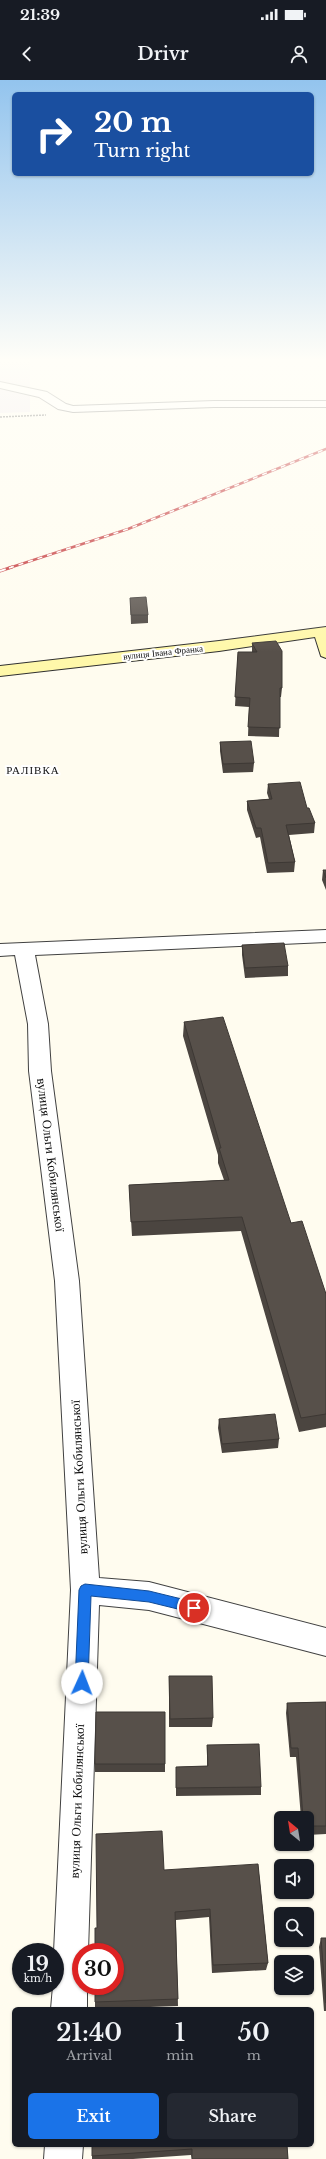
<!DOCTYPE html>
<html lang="en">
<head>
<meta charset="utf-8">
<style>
	:root { --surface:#171b24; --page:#242831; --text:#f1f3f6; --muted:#9ea1a6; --accent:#1a73e8 }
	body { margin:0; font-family:"Libre Baskerville",serif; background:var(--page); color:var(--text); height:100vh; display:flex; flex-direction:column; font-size:15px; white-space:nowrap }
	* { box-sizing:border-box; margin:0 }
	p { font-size:13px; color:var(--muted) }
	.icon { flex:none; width:22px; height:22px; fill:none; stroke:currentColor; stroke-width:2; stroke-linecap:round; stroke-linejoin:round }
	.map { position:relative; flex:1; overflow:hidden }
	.details { position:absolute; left:12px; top:1927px; width:302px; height:140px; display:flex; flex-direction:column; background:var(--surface); border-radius:6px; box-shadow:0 1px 3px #0004 }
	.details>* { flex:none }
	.guide { position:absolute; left:12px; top:12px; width:302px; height:84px; border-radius:6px; box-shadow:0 1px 3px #0004; background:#1a4fa0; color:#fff; overflow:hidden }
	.needle { width:26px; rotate:330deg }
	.controls { position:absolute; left:274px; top:1731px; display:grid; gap:8px }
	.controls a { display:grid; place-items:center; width:40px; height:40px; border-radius:6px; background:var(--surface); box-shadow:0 1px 3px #0004; font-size:20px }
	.speed { position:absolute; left:12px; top:1863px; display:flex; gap:8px; font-size:20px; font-weight:700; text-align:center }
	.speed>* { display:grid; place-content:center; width:52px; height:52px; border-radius:50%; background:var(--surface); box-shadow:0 1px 3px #0004; line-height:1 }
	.speed small { font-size:10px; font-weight:400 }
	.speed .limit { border:6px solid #d22; background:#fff; color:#111 }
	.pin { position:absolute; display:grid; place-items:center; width:34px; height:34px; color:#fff; margin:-17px; border:2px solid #fff; border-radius:50%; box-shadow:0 1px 4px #0007 }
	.me { position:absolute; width:44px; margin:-22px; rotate:2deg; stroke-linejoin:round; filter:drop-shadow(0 0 3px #0008) }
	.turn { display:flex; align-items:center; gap:14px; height:84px; padding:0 16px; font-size:18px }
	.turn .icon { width:52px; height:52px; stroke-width:2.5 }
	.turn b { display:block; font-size:28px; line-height:34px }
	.eta { display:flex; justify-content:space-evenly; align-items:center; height:68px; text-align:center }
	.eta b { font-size:24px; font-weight:600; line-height:28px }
	.action { display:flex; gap:8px; margin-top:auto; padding:8px 16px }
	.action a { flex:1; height:46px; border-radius:6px; background:var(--accent); color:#fff; font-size:16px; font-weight:600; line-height:46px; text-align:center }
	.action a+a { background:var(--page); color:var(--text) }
	.status { display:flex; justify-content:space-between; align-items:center; height:28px; padding:0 20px; background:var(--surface); direction:ltr }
	.status svg { height:11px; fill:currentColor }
	header { display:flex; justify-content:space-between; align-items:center; height:52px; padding:0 16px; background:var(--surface); font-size:18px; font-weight:600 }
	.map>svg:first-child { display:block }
	.industrial { fill:#ece3ed }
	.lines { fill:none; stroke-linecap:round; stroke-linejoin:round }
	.street-casing { stroke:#414141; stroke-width:2 }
	.secondary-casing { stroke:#303030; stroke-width:2 }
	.path { stroke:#303030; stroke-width:1.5; stroke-dasharray:2 1; stroke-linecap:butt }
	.street { fill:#fff; fill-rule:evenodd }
	.secondary { fill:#fff8aa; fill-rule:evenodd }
	.rail-far1-casing { stroke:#bf2528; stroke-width:2.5 }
	.rail-casing { stroke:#bf2528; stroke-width:3 }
	.rail-far1 { stroke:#fff; stroke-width:1.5; stroke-dasharray:5; stroke-linecap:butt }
	.rail { stroke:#fff; stroke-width:2; stroke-dasharray:6; stroke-linecap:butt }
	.wall { fill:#4b4540 }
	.building { fill:#57504a; stroke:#3d3834 }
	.route { fill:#1a73e8; stroke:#114b97 }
	.labels { text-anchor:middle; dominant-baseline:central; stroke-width:4; stroke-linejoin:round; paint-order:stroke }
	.far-street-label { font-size:9px; fill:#0e0e0e; stroke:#fff }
	.far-quarter-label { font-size:11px; letter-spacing:1px; fill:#0e0e0e; stroke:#fff }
	.near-street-label { font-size:13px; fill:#0e0e0e; stroke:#fff }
</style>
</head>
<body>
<div class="status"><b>21:39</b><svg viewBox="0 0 49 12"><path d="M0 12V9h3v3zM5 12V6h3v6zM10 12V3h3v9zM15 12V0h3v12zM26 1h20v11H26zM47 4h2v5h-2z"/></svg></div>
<header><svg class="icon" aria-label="back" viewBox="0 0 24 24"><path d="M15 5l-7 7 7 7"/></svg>Drivr<svg class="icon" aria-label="person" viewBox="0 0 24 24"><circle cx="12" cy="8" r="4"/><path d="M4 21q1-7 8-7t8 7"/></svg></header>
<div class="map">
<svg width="326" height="2079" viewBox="0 0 326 2079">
	<rect width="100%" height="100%" fill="#fffcef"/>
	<path class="industrial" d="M 0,281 L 30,281 L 30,332 L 0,333 Z"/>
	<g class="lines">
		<defs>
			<path id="street" d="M 0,302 L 47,312 L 66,324 L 73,326 L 214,321 L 326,321 L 326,327 L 214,327 L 73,332 L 58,329 L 39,317 L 0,308 Z
				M 326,850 L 326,862 L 35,875 L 48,944 L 51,991 L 79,1201 L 99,1498 L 149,1502 L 326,1548 L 326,1576 L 149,1530 L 99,1525 L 88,1872 L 81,1872 L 81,1906 L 87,1906 L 87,1929 L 51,1929 L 53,1906 L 55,1906 L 54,1872 L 71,1510 L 55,1201 L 29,991 L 28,944 L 15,875 L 0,876 L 0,864 Z
				M 45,2065 L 83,2065 L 82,2079 L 44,2079 Z"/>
			<path id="secondary" d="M 326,547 L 326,578 L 321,576 L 315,557 L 219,571 L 0,596 L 0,586 L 219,561 Z"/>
		</defs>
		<use href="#street" class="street-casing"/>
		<use href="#secondary" class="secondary-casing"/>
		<path class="path" d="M 0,337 L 46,335"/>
		<use href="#street" class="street"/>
		<use href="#secondary" class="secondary"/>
		<defs>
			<path id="rail-far1" d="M 9,488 L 128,449 L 326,369"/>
			<path id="rail" d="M 0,491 L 12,487"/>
		</defs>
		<use href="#rail-far1" class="rail-far1-casing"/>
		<use href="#rail" class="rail-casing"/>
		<use href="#rail-far1" class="rail-far1"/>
		<use href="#rail" class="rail"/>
	</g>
	<path class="wall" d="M 130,518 L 148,535 L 148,543 L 131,544 Z
		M 252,563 L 282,608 L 281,617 L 280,617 L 279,657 L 248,656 L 249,627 L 235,626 L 238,572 L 252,572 Z
		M 220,662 L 254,683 L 253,692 L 223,693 L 220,671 Z
		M 268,704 L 307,728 L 315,743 L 314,753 L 289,755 L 295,782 L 294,792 L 267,793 L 260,757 L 256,758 L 247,730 L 247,721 L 269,719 L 267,713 Z
		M 323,790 L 326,790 L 326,810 L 322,800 Z
		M 242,865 L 288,886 L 288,896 L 245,898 L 242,875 Z
		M 184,942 L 291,1143 L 326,1214 L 326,1347 L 299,1352 L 241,1151 L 132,1156 L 129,1105 L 224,1100 L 218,1083 L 218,1075 L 183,956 Z
		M 219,1339 L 279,1359 L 278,1368 L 222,1373 L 218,1348 Z
		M 169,1596 L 213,1638 L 212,1647 L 169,1647 Z
		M 326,1622 L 326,1754 L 307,1755 L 307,1738 L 301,1738 L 296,1677 L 290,1677 L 286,1633 L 287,1623 Z
		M 165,1632 L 165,1692 L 95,1692 L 95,1684 Z
		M 207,1665 L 261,1707 L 261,1715 L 176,1716 L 176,1687 L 207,1686 Z
		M 258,1784 L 268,1883 L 266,1890 L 212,1893 L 209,1837 L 176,1840 L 178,1926 L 95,1929 L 95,1922 L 97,1848 Z
		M 321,1858 L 326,1858 L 326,1931 L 324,1931 L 319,1867 Z
		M 92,2065 L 287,2065 L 288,2079 L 192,2079 L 191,2075 L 133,2079 L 92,2079 Z"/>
	<path class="building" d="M 146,517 L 148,535 L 131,535 L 130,518 Z
		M 276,561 L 282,571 L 282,608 L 280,608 L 280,648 L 248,647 L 250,618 L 235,617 L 238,572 L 257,572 L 252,563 Z
		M 251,661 L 254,683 L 223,684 L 220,662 Z
		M 300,702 L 307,728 L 309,728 L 315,743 L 286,745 L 295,782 L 268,783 L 261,748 L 256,748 L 247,721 L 272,719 L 268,704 Z
		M 323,790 L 326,790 L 326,798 Z
		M 284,863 L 288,886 L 245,888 L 242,865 Z
		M 223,937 L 291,1143 L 302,1141 L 326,1214 L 326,1334 L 301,1338 L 242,1137 L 131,1142 L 129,1105 L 229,1100 L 219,1068 L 221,1068 L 184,942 Z
		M 275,1334 L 279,1359 L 222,1364 L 219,1339 Z
		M 169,1596 L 212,1596 L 213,1638 L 170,1639 Z
		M 326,1622 L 326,1746 L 307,1746 L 307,1738 L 303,1738 L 298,1668 L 291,1668 L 287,1623 Z
		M 96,1632 L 165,1632 L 165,1684 L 95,1684 Z
		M 259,1664 L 261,1707 L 176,1708 L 176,1687 L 208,1686 L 207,1665 Z
		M 162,1751 L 164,1790 L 258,1784 L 268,1883 L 213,1885 L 210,1829 L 175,1832 L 178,1919 L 95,1922 L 95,1906 L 115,1906 L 115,1872 L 95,1872 L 95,1848 L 97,1848 L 96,1754 Z
		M 321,1858 L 326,1858 L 326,1923 Z
		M 92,2065 L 287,2065 L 288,2079 L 192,2079 L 192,2069 L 92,2076 Z"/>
	<linearGradient id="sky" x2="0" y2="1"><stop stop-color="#93c4ee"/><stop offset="0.49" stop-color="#fffef8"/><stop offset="1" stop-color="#fffef8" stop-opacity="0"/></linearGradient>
	<rect width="326" height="572" fill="url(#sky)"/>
	<path class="route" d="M 85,1504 L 149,1511 L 194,1522 L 198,1524 L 200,1528 L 198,1532 L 194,1533 L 149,1522 L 91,1516 L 88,1603 L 86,1607 L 82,1609 L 77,1607 L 75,1603 L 79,1510 L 81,1506 Z"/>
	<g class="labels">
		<g class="far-street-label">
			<text transform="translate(163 572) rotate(-6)">вулиця Івана Франка</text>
		</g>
		<g class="far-quarter-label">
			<text x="33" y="690">РАЛІВКА</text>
		</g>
		<g class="near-street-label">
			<text transform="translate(51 1075) rotate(83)">вулиця Ольги Кобилянської</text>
			<text transform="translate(79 1397) rotate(-93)">вулиця Ольги Кобилянської</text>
			<text transform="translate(77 1721) rotate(-88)">вулиця Ольги Кобилянської</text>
		</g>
	</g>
</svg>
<div class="controls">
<a><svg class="needle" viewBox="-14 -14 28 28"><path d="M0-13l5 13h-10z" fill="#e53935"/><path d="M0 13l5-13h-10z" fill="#9ea1a6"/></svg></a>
<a><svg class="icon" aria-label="sound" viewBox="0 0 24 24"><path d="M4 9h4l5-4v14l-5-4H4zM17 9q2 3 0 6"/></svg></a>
<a><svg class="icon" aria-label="search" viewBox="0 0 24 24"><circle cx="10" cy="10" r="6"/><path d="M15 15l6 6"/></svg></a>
<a><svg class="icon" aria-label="layers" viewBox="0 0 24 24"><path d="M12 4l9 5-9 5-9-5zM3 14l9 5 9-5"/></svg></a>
</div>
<div class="speed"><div>19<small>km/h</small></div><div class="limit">30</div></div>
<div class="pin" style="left:194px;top:1528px;background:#d93025"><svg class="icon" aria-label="arrive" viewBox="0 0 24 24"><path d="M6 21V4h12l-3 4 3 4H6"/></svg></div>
<svg class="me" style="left:82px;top:1603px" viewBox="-20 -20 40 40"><circle r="19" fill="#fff"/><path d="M0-13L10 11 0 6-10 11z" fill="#1a73e8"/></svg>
<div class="guide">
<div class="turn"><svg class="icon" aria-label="right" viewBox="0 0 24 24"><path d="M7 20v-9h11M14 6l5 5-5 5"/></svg><div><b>20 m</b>Turn right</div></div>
</div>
<section class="details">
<div class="eta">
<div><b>21:40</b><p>Arrival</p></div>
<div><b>1</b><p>min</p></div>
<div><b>50</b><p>m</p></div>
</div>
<div class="action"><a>Exit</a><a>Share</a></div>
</section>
</div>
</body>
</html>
